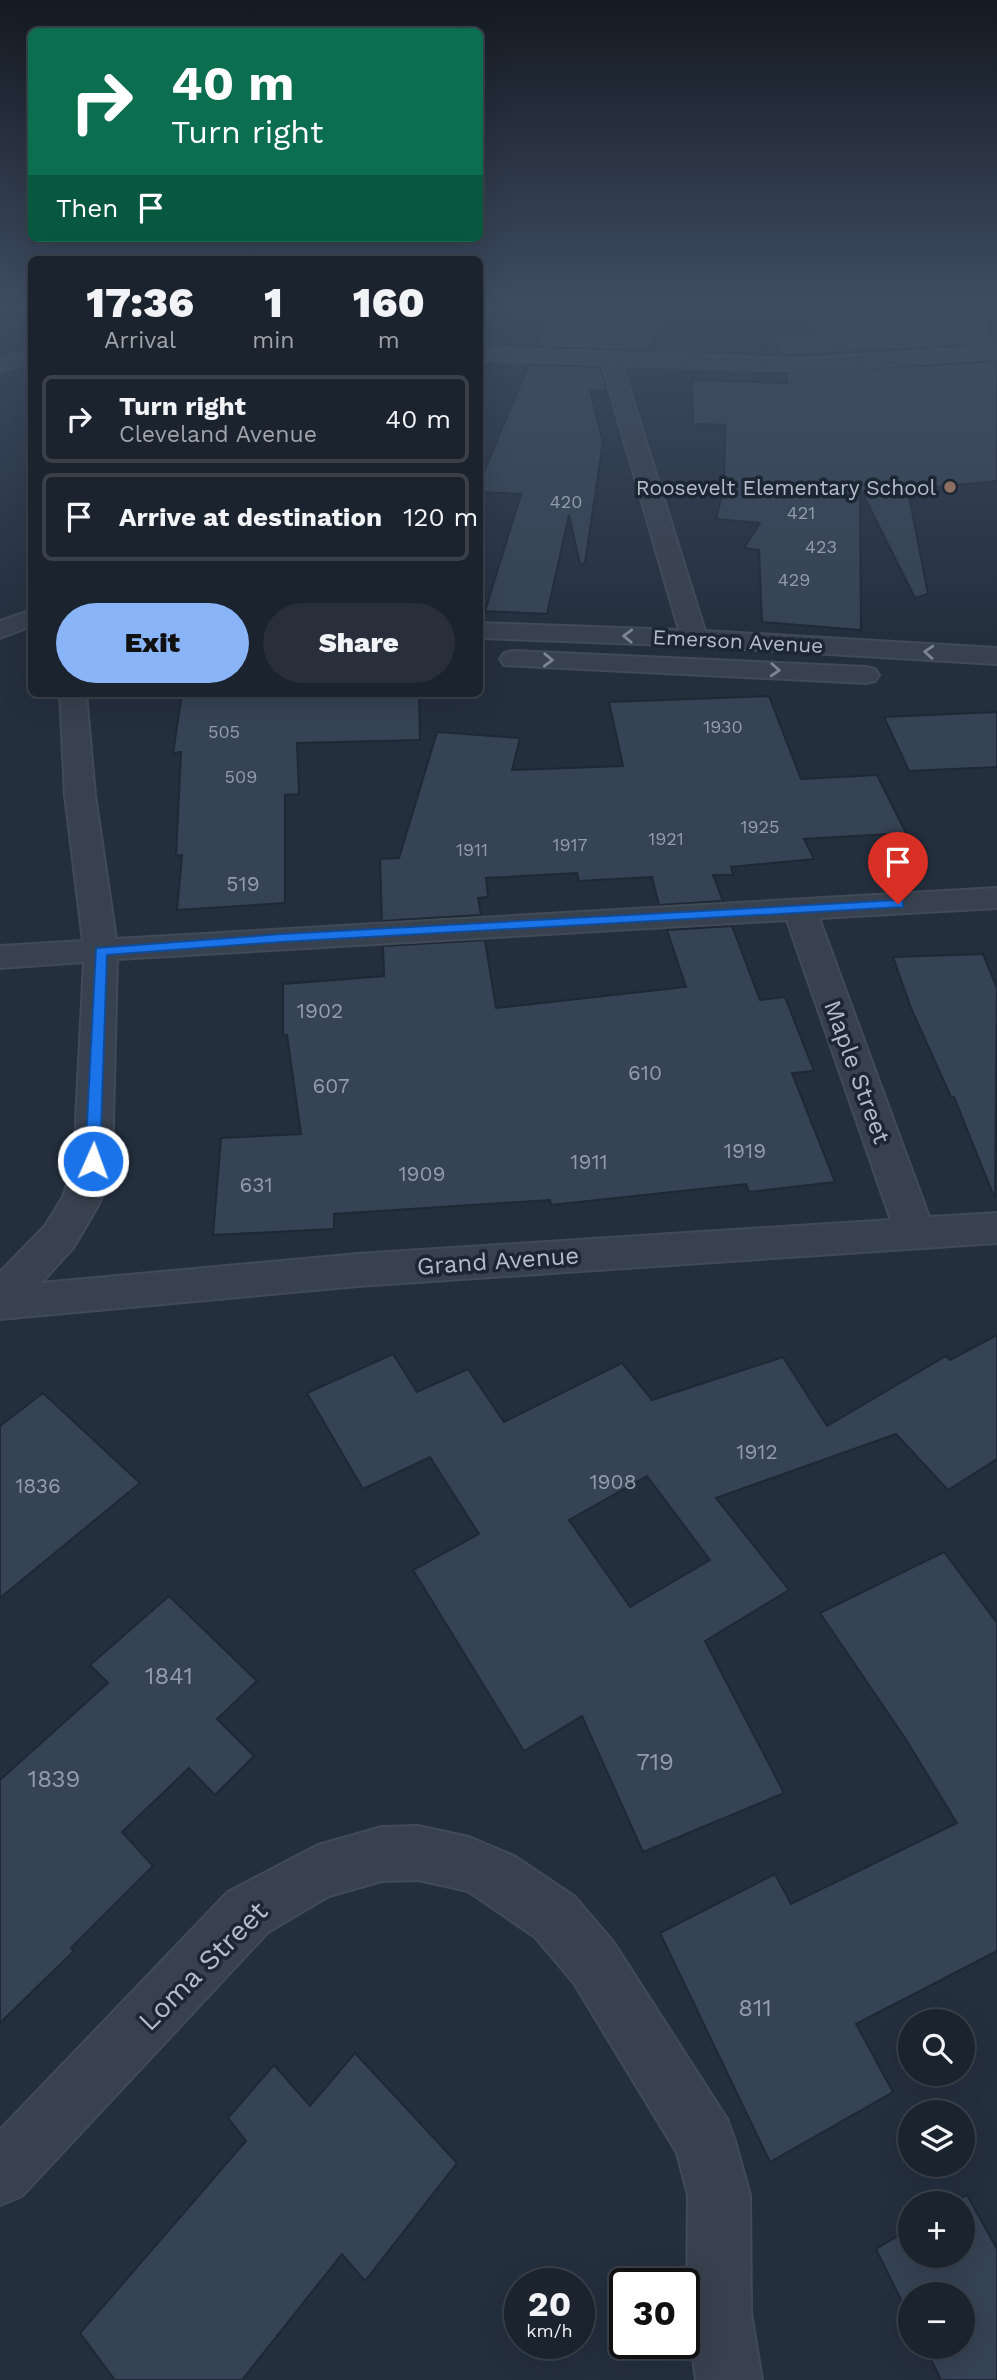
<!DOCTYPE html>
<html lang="en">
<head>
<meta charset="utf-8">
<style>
	:root { --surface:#1b232e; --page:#282f3a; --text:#f1f3f6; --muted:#a0a4aa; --line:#39404a; --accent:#8ab4f8 }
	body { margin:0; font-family:"Work Sans",sans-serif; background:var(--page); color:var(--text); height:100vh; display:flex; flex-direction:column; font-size:26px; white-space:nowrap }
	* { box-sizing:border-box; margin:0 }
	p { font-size:23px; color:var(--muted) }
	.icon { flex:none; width:38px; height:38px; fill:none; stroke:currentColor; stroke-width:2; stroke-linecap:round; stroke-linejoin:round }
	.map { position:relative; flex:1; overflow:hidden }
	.details { position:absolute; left:28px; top:256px; width:455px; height:441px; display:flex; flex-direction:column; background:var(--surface); border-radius:10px; box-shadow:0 7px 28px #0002,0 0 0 2px var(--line) }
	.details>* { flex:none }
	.banner { position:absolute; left:28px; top:28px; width:455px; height:214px; border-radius:10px; box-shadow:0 7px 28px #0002,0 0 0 2px var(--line); background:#0b6e4f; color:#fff; overflow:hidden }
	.fabs { position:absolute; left:898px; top:2009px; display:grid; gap:14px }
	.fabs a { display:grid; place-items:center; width:77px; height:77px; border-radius:50%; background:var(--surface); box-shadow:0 7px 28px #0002,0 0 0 2px var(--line); font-size:35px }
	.speed { position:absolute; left:504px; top:2268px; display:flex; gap:14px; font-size:35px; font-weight:700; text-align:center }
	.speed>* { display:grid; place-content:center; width:91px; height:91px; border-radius:50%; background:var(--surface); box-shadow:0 7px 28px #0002,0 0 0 2px var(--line); line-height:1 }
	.speed small { font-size:18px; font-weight:400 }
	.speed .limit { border:4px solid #111; border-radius:10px; background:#fff; color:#111 }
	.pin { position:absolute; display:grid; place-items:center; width:60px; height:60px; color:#fff; margin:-72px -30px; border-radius:50% 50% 50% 0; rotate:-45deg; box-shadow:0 0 7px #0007 }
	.pin .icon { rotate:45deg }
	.me { position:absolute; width:77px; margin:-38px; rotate:2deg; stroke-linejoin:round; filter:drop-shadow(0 0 5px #0008) }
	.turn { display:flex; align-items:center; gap:24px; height:147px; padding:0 28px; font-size:32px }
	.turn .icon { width:91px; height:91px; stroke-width:2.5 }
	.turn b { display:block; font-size:49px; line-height:60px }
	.then { display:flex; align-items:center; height:66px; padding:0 28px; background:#0003; gap:14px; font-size:26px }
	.eta { display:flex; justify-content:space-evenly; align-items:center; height:119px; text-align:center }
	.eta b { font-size:42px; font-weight:800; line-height:49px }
	.action { display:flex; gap:14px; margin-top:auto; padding:14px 28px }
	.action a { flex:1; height:80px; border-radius:42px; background:var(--accent); color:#111; font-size:28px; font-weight:800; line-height:80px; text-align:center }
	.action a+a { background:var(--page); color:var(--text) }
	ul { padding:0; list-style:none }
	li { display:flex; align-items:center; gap:21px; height:88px; margin:0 14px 10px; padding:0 14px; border:4px solid var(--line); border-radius:10px }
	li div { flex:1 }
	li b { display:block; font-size:26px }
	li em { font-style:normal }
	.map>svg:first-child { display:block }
	.building { fill:#364354; stroke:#1f2835; stroke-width:2; fill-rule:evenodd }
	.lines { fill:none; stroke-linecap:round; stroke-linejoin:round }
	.minor-casing { stroke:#414a57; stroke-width:4 }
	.minor { fill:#38414e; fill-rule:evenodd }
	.oneway { stroke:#7c8592 }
	.route { fill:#1a73e8; stroke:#114b97; stroke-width:2 }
	.education-dot { fill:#8d6e63; stroke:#1d2633; stroke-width:2.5 }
	.labels { text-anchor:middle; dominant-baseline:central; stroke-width:7; stroke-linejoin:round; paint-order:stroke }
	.far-number-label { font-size:18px; fill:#929caa }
	.far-poi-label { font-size:21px; fill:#b4bcc9; stroke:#1d2633; text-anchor:end }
	.far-street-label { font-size:21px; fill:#b4bcc9; stroke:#1d2633 }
	.number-label { font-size:21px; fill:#929caa }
	.street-label { font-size:24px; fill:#b4bcc9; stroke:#1d2633 }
	.near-number-label { font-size:24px; fill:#929caa }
	.near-street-label { font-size:28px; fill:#b4bcc9; stroke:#1d2633 }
</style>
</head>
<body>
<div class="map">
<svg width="997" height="2380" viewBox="0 0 997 2380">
	<rect width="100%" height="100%" fill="#242f3e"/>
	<path class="building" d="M 859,304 L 982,308 L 995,344 L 779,356 L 772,332 L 816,332 L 803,313 L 862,311 Z
		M 552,308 L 593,309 L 668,316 L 647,351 L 536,347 Z
		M 997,361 L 997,481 L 908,490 L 928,594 L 915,598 L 860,488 L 861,630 L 762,622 L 759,550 L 744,548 L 760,523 L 716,519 L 724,487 L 725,425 L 693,424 L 692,380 L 788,383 L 785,373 Z
		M 529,364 L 600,367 L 607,391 L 590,390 L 603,442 L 585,563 L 580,564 L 569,515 L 547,614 L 485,611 L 521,494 L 480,492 L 480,481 Z
		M 182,693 L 419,693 L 420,740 L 297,743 L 299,794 L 285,795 L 285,903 L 177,910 L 182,855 L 176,856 L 181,752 L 173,753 Z
		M 769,696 L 801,779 L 877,775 L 906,833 L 804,839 L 814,859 L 731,867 L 733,875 L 713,875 L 723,901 L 659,905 L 652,877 L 579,881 L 577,873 L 486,878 L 488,897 L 478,898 L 481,915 L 382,921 L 380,859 L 399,858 L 437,732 L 520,738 L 512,770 L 623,766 L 609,702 Z
		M 997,712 L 997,767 L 909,771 L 884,717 Z
		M 732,926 L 760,1000 L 785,997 L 814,1071 L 792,1073 L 835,1182 L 749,1192 L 746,1184 L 551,1205 L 550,1200 L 334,1214 L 334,1229 L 213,1235 L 221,1138 L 301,1134 L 287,1035 L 283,1035 L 283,984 L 384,976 L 383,946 L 485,940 L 496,1008 L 686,987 L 667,930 Z
		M 983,954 L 997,988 L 995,1199 L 954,1097 L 951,1097 L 911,1008 L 893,957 Z
		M 997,1335 L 997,1459 L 948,1490 L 896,1434 L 716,1498 L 789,1590 L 705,1641 L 784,1793 L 643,1852 L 582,1716 L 524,1751 L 413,1570 L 479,1534 L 430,1457 L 363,1489 L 307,1393 L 393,1354 L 417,1392 L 468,1369 L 504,1422 L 622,1363 L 652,1400 L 783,1357 L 827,1426 L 946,1356 L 950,1360 ZM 647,1476 L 710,1560 L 630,1607 L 569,1520 Z
		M 43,1393 L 140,1483 L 0,1598 L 0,1426 Z
		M 944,1552 L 997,1623 L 997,1951 L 856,2024 L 893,2092 L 770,2162 L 660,1933 L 775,1874 L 791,1904 L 957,1823 L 905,1738 L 820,1613 Z
		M 169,1596 L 257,1681 L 217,1719 L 254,1756 L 215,1795 L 189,1768 L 122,1832 L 153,1866 L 71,1948 L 74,1951 L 0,2023 L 0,1780 L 108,1683 L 90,1665 Z
		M 355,2053 L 457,2163 L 365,2281 L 342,2254 L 242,2380 L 115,2380 L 80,2333 L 246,2141 L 228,2118 L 274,2065 L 310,2106 Z
		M 967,2195 L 997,2249 L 997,2380 L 941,2380 L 925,2347 L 962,2347 L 962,2294 L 910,2294 L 910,2318 L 876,2249 L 910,2229 L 910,2256 L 962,2256 L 962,2203 L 953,2203 Z"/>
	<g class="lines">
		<defs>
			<path id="minor" d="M 997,346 L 997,358 L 801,371 L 622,365 L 705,631 L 997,648 L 997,664 L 694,646 L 480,638 L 480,623 L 679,630 L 602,364 L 480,360 L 480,348 L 801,359 Z
				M 32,350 L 32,362 L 0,371 L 0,359 Z
				M 32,610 L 32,626 L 0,638 L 0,621 Z
				M 513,651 L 866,667 L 875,669 L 879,675 L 875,681 L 866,683 L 504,665 L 500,659 L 504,653 Z
				M 60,693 L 86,693 L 95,795 L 116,939 L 997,888 L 997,908 L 819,918 L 929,1217 L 997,1213 L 997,1243 L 358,1286 L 0,1319 L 0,1272 L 45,1226 L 63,1197 L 74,1161 L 84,962 L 0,968 L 0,946 L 83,941 L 65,795 ZM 787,920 L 891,1220 L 358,1254 L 41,1283 L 73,1248 L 96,1209 L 101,1199 L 112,1161 L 117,959 Z
				M 418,1826 L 469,1837 L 514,1856 L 575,1897 L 614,1943 L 727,2119 L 735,2141 L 750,2195 L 751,2313 L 762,2380 L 696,2380 L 687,2313 L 688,2195 L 677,2153 L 574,1983 L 535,1937 L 468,1891 L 418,1880 L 382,1881 L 329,1896 L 268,1932 L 22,2196 L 0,2205 L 0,2130 L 228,1892 L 318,1845 L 382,1827 Z"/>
		</defs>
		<use href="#minor" class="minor-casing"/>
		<use href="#minor" class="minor"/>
	</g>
	<defs><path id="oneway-chevron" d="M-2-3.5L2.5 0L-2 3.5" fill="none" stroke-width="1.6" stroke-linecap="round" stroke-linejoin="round" transform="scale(1.75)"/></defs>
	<g class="oneway">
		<use href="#oneway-chevron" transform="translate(628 636) rotate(-178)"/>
		<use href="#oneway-chevron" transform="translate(929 652) rotate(-176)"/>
		<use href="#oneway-chevron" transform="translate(548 660) rotate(2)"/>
		<use href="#oneway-chevron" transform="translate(775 670) rotate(3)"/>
	</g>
	<linearGradient id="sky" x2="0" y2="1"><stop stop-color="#141a22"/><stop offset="0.48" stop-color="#3f4d63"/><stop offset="1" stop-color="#3f4d63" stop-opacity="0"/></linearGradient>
	<rect width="997" height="635" fill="url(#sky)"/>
	<path class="route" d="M 898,900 L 903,901 L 903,907 L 281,942 L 107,955 L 100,1161 L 93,1167 L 85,1161 L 96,948 L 281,934 Z"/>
	<circle class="education-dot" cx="950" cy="487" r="7"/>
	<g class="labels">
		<g class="far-number-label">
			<text x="566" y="501">420</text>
			<text x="801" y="512">421</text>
			<text x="821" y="546">423</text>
			<text x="794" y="579">429</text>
			<text x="723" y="726">1930</text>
			<text x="224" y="731">505</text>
			<text x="241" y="776">509</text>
			<text x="760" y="826">1925</text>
			<text x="666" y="838">1921</text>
			<text x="570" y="844">1917</text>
			<text x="472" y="849">1911</text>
		</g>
		<g class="far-poi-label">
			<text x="936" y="487">Roosevelt Elementary School</text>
		</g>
		<g class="far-street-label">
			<text transform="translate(738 641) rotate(3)">Emerson Avenue</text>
		</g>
		<g class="number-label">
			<text x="243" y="883">519</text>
			<text x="320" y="1010">1902</text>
			<text x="645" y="1072">610</text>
			<text x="331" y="1085">607</text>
			<text x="745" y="1150">1919</text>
			<text x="589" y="1161">1911</text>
			<text x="422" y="1173">1909</text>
			<text x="256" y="1184">631</text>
			<text x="757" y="1451">1912</text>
			<text x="613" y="1481">1908</text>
			<text x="38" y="1485">1836</text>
		</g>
		<g class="street-label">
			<text transform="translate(857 1072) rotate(70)">Maple Street</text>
			<text transform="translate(498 1261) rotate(-4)">Grand Avenue</text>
		</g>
		<g class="near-number-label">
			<text x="169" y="1676">1841</text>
			<text x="655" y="1762">719</text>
			<text x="54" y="1779">1839</text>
			<text x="755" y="2008">811</text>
		</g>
		<g class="near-street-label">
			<text transform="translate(203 1966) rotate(-45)">Loma Street</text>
		</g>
	</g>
</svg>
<div class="fabs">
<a><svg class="icon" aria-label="search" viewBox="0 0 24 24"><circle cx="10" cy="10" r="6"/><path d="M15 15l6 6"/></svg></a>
<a><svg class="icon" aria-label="layers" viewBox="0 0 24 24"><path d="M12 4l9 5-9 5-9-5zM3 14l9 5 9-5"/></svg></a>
<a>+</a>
<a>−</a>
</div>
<div class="speed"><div>20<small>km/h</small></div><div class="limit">30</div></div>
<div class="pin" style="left:898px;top:904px;background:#d93025"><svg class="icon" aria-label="arrive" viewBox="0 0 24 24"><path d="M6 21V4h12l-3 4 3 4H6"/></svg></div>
<svg class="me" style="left:93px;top:1161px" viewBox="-20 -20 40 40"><circle r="17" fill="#1a73e8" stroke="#fff" stroke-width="3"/><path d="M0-11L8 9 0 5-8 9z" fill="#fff"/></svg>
<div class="banner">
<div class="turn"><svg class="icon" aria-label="right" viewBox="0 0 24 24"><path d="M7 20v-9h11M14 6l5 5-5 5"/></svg><div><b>40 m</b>Turn right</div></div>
<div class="then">Then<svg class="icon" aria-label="arrive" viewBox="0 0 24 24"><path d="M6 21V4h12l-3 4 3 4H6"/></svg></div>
</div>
<section class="details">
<div class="eta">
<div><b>17:36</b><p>Arrival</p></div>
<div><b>1</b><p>min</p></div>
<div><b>160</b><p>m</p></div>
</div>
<ul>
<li><svg class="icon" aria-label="right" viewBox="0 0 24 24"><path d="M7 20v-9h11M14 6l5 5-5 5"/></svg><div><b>Turn right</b><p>Cleveland Avenue</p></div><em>40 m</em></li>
<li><svg class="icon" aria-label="arrive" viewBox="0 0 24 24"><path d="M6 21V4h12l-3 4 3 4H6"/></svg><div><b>Arrive at destination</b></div><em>120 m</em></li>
</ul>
<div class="action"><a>Exit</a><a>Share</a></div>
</section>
</div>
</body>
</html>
